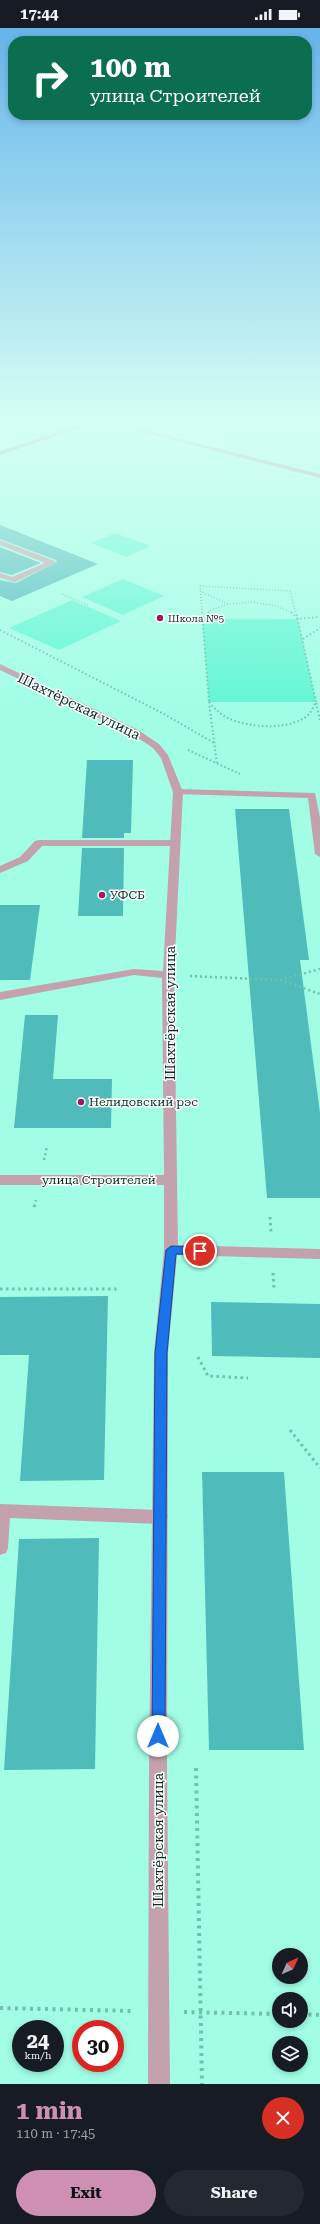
<!DOCTYPE html>
<html lang="en">
<head>
<meta charset="utf-8">
<style>
	:root { --surface:#171b24; --page:#242831; --text:#f1f3f6; --muted:#9ea1a6; --accent:#cd90b3 }
	body { margin:0; font-family:"Roboto Serif",serif; background:var(--page); color:var(--text); height:100vh; display:flex; flex-direction:column; font-size:15px; white-space:nowrap }
	* { box-sizing:border-box; margin:0 }
	p { font-size:13px; color:var(--muted) }
	.icon { flex:none; width:22px; height:22px; fill:none; stroke:currentColor; stroke-width:2; stroke-linecap:round; stroke-linejoin:round }
	.map { position:relative; height:2056px; overflow:hidden }
	.drawer { display:flex; flex-direction:column; background:var(--surface); flex:1 }
	.drawer>* { flex:none }
	.banner { position:absolute; left:8px; top:8px; width:304px; height:84px; border-radius:16px; box-shadow:0 2px 6px #0003; background:#0b6e4f; color:#fff; overflow:hidden }
	.needle { width:26px; rotate:45deg }
	.buttons { position:absolute; left:272px; top:1920px; display:grid; gap:8px }
	.buttons a { display:grid; place-items:center; width:36px; height:36px; border-radius:50%; background:var(--surface); box-shadow:0 2px 6px #0003; font-size:20px }
	.speed { position:absolute; left:12px; top:1992px; display:flex; gap:8px; font-size:20px; font-weight:700; text-align:center }
	.speed>* { display:grid; place-content:center; width:52px; height:52px; border-radius:50%; background:var(--surface); box-shadow:0 2px 6px #0003; line-height:1 }
	.speed small { font-size:10px; font-weight:400 }
	.speed .limit { border:6px solid #d22; background:#fff; color:#111 }
	.pin { position:absolute; display:grid; place-items:center; width:34px; height:34px; color:#fff; margin:-17px; border:2px solid #fff; border-radius:50%; box-shadow:0 1px 4px #0007 }
	.me { position:absolute; width:44px; margin:-22px; rotate:0deg; stroke-linejoin:round; filter:drop-shadow(0 0 3px #0008) }
	.turn { display:flex; align-items:center; gap:14px; height:84px; padding:0 16px; font-size:18px }
	.turn .icon { width:52px; height:52px; stroke-width:2.5 }
	.turn b { display:block; font-size:28px; line-height:34px }
	.round { display:grid; place-items:center; flex:none; width:42px; height:42px; border-radius:21px; background:var(--page) }
	.headline { display:flex; align-items:center; justify-content:space-between; height:68px; padding:0 16px }
	h1 { font-size:24px; font-weight:700; line-height:30px; color:var(--accent) }
	.button { display:flex; gap:8px; margin-top:auto; padding:8px 16px }
	.button a { flex:1; height:46px; border-radius:24px; background:var(--accent); color:#111; font-size:16px; font-weight:700; line-height:46px; text-align:center }
	.button a+a { background:var(--page); color:var(--text) }
	.status { display:flex; justify-content:space-between; align-items:center; height:28px; padding:0 20px; background:var(--surface); direction:ltr }
	.status svg { height:11px; fill:currentColor }
	.map>svg:first-child { display:block }
	.green { fill:#63f6d3 }
	.building { fill:#50bbbb }
	.lines { fill:none; stroke-linecap:round; stroke-linejoin:round }
	.path-far4 { stroke:#72bfab; stroke-width:1.5; stroke-dasharray:1 2; stroke-linecap:butt }
	.path-far3 { stroke:#72bfab; stroke-width:2; stroke-dasharray:1.5 2.5; stroke-linecap:butt }
	.path-far2 { stroke:#72bfab; stroke-width:2.5; stroke-dasharray:2 3; stroke-linecap:butt }
	.path-far1 { stroke:#72bfab; stroke-width:3; stroke-dasharray:2.5 3.5; stroke-linecap:butt }
	.path { stroke:#72bfab; stroke-width:4; stroke-dasharray:3 4.5; stroke-linecap:butt }
	.lane { fill:#c3a1ad; fill-rule:evenodd }
	.street { fill:#c3a1ad; fill-rule:evenodd }
	.secondary { fill:#af7f91; fill-rule:evenodd }
	.primary { fill:#a0657c; fill-rule:evenodd }
	.route { fill:#1a73e8; stroke:#114b97 }
	.poi-dot { fill:#a21761; stroke:#fff; stroke-width:1.5 }
	.labels { text-anchor:middle; dominant-baseline:central; stroke-width:3; stroke-linejoin:round; paint-order:stroke }
	.far-poi-label { font-size:10px; fill:#042e25; stroke:#fff; text-anchor:start }
	.poi-label { font-size:12px; fill:#042e25; stroke:#fff; text-anchor:start }
	.street-label { font-size:12px; fill:#042e25; stroke:#fff }
	.near-street-label { font-size:14px; fill:#042e25; stroke:#fff }
</style>
</head>
<body>
<div class="status"><b>17:44</b><svg viewBox="0 0 49 12"><path d="M0 12V9h3v3zM5 12V6h3v6zM10 12V3h3v9zM15 12V0h3v12zM26 1h20v11H26zM47 4h2v5h-2z"/></svg></div>
<div class="map">
<svg width="320" height="2056" viewBox="0 0 320 2056">
	<rect width="100%" height="100%" fill="#a1fee5"/>
	<path class="green" d="M 115,505 L 151,518 L 127,529 L 91,515 Z
		M 123,551 L 164,568 L 123,587 L 82,569 Z
		M 72,572 L 121,593 L 59,622 L 9,600 Z
		M 202,591 L 298,591 L 316,674 L 209,674 Z"/>
	<path class="building" d="M 0,497 L 98,536 L 12,573 L 0,568 L 0,552 L 16,555 L 57,534 L 56,532 L 0,511 Z
		M 0,519 L 41,535 L 12,547 L 0,544 Z
		M 87,732 L 133,732 L 131,805 L 124,805 L 124,810 L 82,810 Z
		M 235,781 L 289,781 L 309,932 L 300,932 L 320,1085 L 320,1170 L 267,1170 Z
		M 82,820 L 124,820 L 123,888 L 78,888 Z
		M 0,877 L 40,877 L 30,952 L 0,952 Z
		M 25,987 L 58,987 L 53,1051 L 112,1051 L 111,1100 L 14,1100 Z
		M 108,1268 L 104,1452 L 20,1453 L 29,1327 L 0,1327 L 0,1269 Z
		M 211,1274 L 320,1276 L 320,1330 L 212,1328 Z
		M 202,1444 L 284,1444 L 304,1722 L 209,1722 Z
		M 99,1510 L 95,1741 L 4,1742 L 19,1511 Z"/>
	<g class="lines">
		<path class="path-far4" d="M 200,563 L 228,576 L 253,574 L 276,578 L 292,585
			M 62,566 L 88,577
			M 202,585 L 200,558 L 290,563 L 296,585
			M 208,585 L 213,581 L 228,576"/>
		<path class="path-far3" d="M 202,584 L 209,674
			M 291,584 L 298,591 L 320,589
			M 202,590 L 209,584
			M 0,602 L 162,685 L 216,716
			M 303,611 L 320,600
			M 209,674 C 215,681 221,687 230,691 C 250,700 294,703 310,685 C 312,682 314,677 316,674 L 296,584
			M 209,674 L 217,736
			M 316,675 L 320,692
			M 188,722 L 240,746"/>
		<path class="path-far2" d="M 190,948 L 280,952 L 320,941
			M 280,952 L 320,966
			M 44,1132 L 47,1118"/>
		<path class="path-far1" d="M 34,1179 L 36,1172
			M 270,1189 L 271,1204
			M 273,1245 L 274,1261
			M 0,1261 L 120,1261
			M 198,1329 L 208,1348 L 248,1350
			M 290,1402 L 320,1440"/>
		<path class="path" d="M 196,1740 L 202,2056
			M 0,1980 L 133,1983
			M 184,1984 L 279,1986
			M 301,1986 L 320,1987"/>
		<path class="lane" d="M 178,761 L 315,765 L 320,790 L 320,829 L 315,826 L 308,770 L 175,766 L 175,762 Z
			M 39,812 L 175,812 L 180,815 L 175,818 L 42,818 L 28,833 L 0,845 L 0,838 L 20,829 L 35,813 Z
			M 0,1476 L 160,1482 L 166,1484 L 168,1489 L 166,1494 L 160,1496 L 10,1490 L 8,1520 L 6,1525 L 0,1527 Z"/>
		<path class="street" d="M 0,512 L 55,533 L 56,535 L 15,554 L 0,550 L 0,545 L 12,549 L 45,535 L 0,517 Z
			M 0,636 L 138,702 L 159,716 L 168,727 L 183,764 L 174,947 L 178,1217 L 320,1221 L 320,1231 L 177,1227 L 168,1325 L 167,1740 L 170,2056 L 148,2056 L 149,1740 L 154,1325 L 164,1222 L 164,1157 L 0,1157 L 0,1147 L 164,1147 L 162,950 L 134,947 L 0,972 L 0,964 L 134,941 L 163,943 L 173,764 L 161,730 L 153,720 L 132,706 L 0,642 Z"/>
		<path class="secondary" d="M 99,393 L 108,393 L 320,446 L 320,450 Z"/>
		<path class="primary" d="M 92,393 L 100,393 L 0,427 L 0,423 Z"/>
	</g>
	<linearGradient id="sky" x2="0" y2="1"><stop stop-color="#66b4eb"/><stop offset="0.58" stop-color="#d5fff3"/><stop offset="1" stop-color="#d5fff3" stop-opacity="0"/></linearGradient>
	<rect width="320" height="681" fill="url(#sky)"/>
	<path class="route" d="M 171,1218 L 200,1219 L 205,1223 L 200,1227 L 176,1226 L 167,1325 L 165,1708 L 163,1713 L 158,1715 L 154,1713 L 152,1708 L 155,1325 L 166,1222 Z"/>
	<g class="poi-dot">
		<circle cx="160" cy="590" r="4"/>
		<circle cx="102" cy="867" r="4"/>
		<circle cx="81" cy="1074" r="4"/>
	</g>
	<g class="labels">
		<g class="far-poi-label">
			<text x="168" y="590">Школа №5</text>
		</g>
		<g class="poi-label">
			<text x="110" y="867">УФСБ</text>
			<text x="89" y="1074">Нелидовский рэс</text>
		</g>
		<g class="street-label">
			<text x="99" y="1152">улица Строителей</text>
		</g>
		<g class="near-street-label">
			<text transform="translate(79 678) rotate(26)">Шахтёрская улица</text>
			<text transform="translate(170 985) rotate(-90)">Шахтёрская улица</text>
			<text transform="translate(158 1812) rotate(-90)">Шахтёрская улица</text>
		</g>
	</g>
</svg>
<div class="buttons">
<a><svg class="needle" viewBox="-14 -14 28 28"><path d="M0-13l5 13h-10z" fill="#e53935"/><path d="M0 13l5-13h-10z" fill="#9ea1a6"/></svg></a>
<a><svg class="icon" aria-label="sound" viewBox="0 0 24 24"><path d="M4 9h4l5-4v14l-5-4H4zM17 9q2 3 0 6"/></svg></a>
<a><svg class="icon" aria-label="layers" viewBox="0 0 24 24"><path d="M12 4l9 5-9 5-9-5zM3 14l9 5 9-5"/></svg></a>
</div>
<div class="speed"><div>24<small>km/h</small></div><div class="limit">30</div></div>
<div class="pin" style="left:200px;top:1223px;background:#d93025"><svg class="icon" aria-label="arrive" viewBox="0 0 24 24"><path d="M6 21V4h12l-3 4 3 4H6"/></svg></div>
<svg class="me" style="left:158px;top:1708px" viewBox="-20 -20 40 40"><circle r="19" fill="#fff"/><path d="M0-13L10 11 0 6-10 11z" fill="#1a73e8"/></svg>
<div class="banner">
<div class="turn"><svg class="icon" aria-label="right" viewBox="0 0 24 24"><path d="M7 20v-9h11M14 6l5 5-5 5"/></svg><div><b>100 m</b>улица Строителей</div></div>
</div>
</div>
<section class="drawer">
<div class="headline"><div><h1>1 min</h1><p>110 m · 17:45</p></div><a class="round" style="background:#d93025;color:#fff"><svg class="icon" aria-label="close" viewBox="0 0 24 24"><path d="M6 6l12 12M18 6L6 18"/></svg></a></div>
<div class="button"><a>Exit</a><a>Share</a></div>
</section>
</body>
</html>
